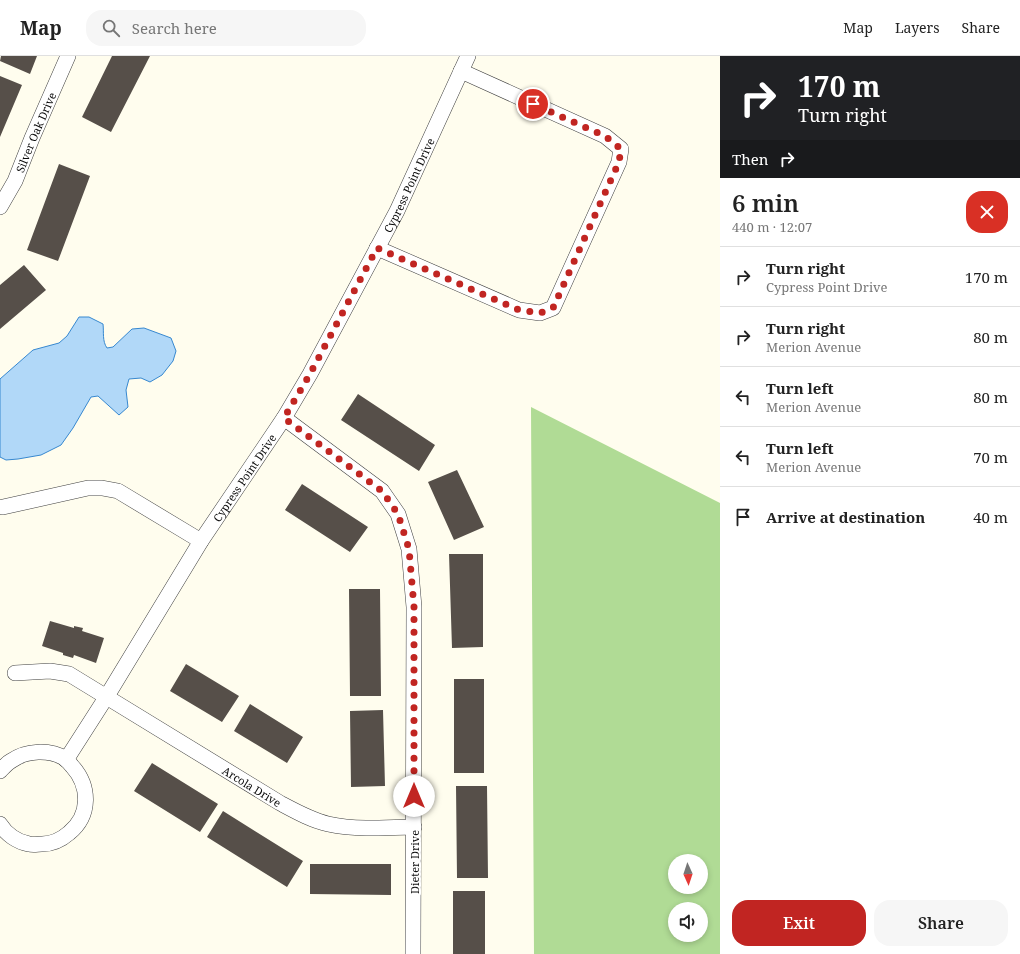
<!DOCTYPE html>
<html lang="en">
<head>
<meta charset="utf-8">
<style>
	:root { --surface:#fff; --page:#f6f6f6; --text:#222; --muted:#767676; --line:#e0e0e0; --accent:#c12522 }
	body { margin:0; font-family:"Noto Serif",serif; background:var(--page); color:var(--text); height:100vh; display:flex; flex-direction:column; font-size:15px; white-space:nowrap }
	* { box-sizing:border-box; margin:0 }
	p { font-size:13px; color:var(--muted) }
	.icon { flex:none; width:22px; height:22px; fill:none; stroke:currentColor; stroke-width:2; stroke-linecap:round; stroke-linejoin:round }
	.map { position:relative; flex:1; overflow:hidden }
	.details { display:flex; flex-direction:column; background:var(--surface); width:300px }
	.details>* { flex:none }
	.top-card { background:#202124; color:#fff; overflow:hidden }
	.needle { width:26px; rotate:177deg }
	.controls { position:absolute; left:668px; top:798px; display:grid; gap:8px }
	.controls a { display:grid; place-items:center; width:40px; height:40px; border-radius:50%; background:var(--surface); box-shadow:0 2px 6px #0003; font-size:20px }
	.pin { position:absolute; display:grid; place-items:center; width:34px; height:34px; color:#fff; margin:-17px; border:2px solid #fff; border-radius:50%; box-shadow:0 1px 4px #0007 }
	.me { position:absolute; width:44px; margin:-22px; rotate:0deg; stroke-linejoin:round; filter:drop-shadow(0 0 3px #0008) }
	.turn { display:flex; align-items:center; gap:14px; height:84px; padding:0 12px; font-size:18px }
	.turn .icon { width:52px; height:52px; stroke-width:2.5 }
	.turn b { display:block; font-size:28px; line-height:34px }
	.then { display:flex; align-items:center; height:38px; padding:0 12px; background:#0003; gap:8px; font-size:15px }
	.round { display:grid; place-items:center; flex:none; width:42px; height:42px; border-radius:16px; background:var(--page) }
	.head { display:flex; align-items:center; justify-content:space-between; height:68px; padding:0 12px }
	h1 { font-size:24px; font-weight:600; line-height:30px }
	.action { display:flex; gap:8px; margin-top:auto; padding:8px 12px }
	.action a { flex:1; height:46px; border-radius:16px; background:var(--accent); color:#fff; font-size:16px; font-weight:600; line-height:46px; text-align:center }
	.action a+a { background:var(--page); color:var(--text) }
	ul { padding:0; list-style:none }
	li { display:flex; align-items:center; gap:12px; height:60px; padding:0 12px; border-top:1px solid var(--line) }
	li div { flex:1 }
	li b { display:block; font-size:15px }
	li em { font-style:normal }
	header { display:flex; align-items:center; gap:24px; box-sizing:border-box; height:56px; padding:0 20px; background:var(--surface); border-bottom:1px solid var(--line) }
	header strong { font-size:19px }
	nav { display:flex; gap:22px; margin-inline-start:auto; font-size:14px }
	.search { width:280px; height:36px; background:var(--page); display:flex; align-items:center; gap:10px; box-sizing:border-box; padding:0 14px; border-radius:16px; color:var(--muted); font-size:15px }
	main { display:flex; flex:1; min-height:0 }
	.map>svg:first-child { display:block }
	.forest { fill:#b0db95; fill-rule:evenodd }
	.water { fill:#b1d8f8; stroke:#3788d0 }
	.building { fill:#564f49 }
	.lines { fill:none; stroke-linecap:round; stroke-linejoin:round }
	.street-casing { stroke:#404040; stroke-width:16 }
	.street { stroke:#fff; stroke-width:15 }
	.route { stroke:#c12522; stroke-width:7; stroke-dasharray:0 12.6 }
	.labels { text-anchor:middle; dominant-baseline:central; stroke-width:4; stroke-linejoin:round; paint-order:stroke }
	.street-label { font-size:11px; fill:#0d0d0d; stroke:#fff }
</style>
</head>
<body>
<header>
<strong>Map</strong>
<div class="search"><svg class="icon" aria-label="search" viewBox="0 0 24 24"><circle cx="10" cy="10" r="6"/><path d="M15 15l6 6"/></svg>Search here</div>
<nav><a>Map</a><a>Layers</a><a>Share</a></nav>
</header>
<main>
<div class="map">
<svg width="720" height="898" viewBox="0 0 720 898">
	<rect width="100%" height="100%" fill="#fffdee"/>
	<path class="forest" d="M 531,351 L 720,447 L 720,898 L 534,898 ZM 675,805 L 701,805 L 701,831 L 675,831 ZM 675,853 L 701,853 L 701,879 L 675,879 Z"/>
	<path class="water" d="M 79,261 L 89,261 L 103,268 C 104,276 102,285 107,292 L 113,291 L 132,273 L 144,272 L 171,282 L 176,295 L 173,305 L 162,319 L 150,326 L 141,322 L 129,323 L 126,334 L 128,351 L 119,359 L 98,340 L 91,341 L 73,372 L 61,389 L 41,399 L 18,403 L 6,404 L 0,401 L 0,323 L 33,294 L 59,287 L 67,280 Z"/>
	<path class="building" d="M 1,0 L 37,0 L 30,18 L 0,5 Z
		M 112,0 L 150,0 L 111,76 L 82,61 Z
		M 0,20 L 22,29 L 0,81 Z
		M 59,108 L 90,120 L 58,205 L 27,194 Z
		M 24,209 L 46,234 L 0,273 L 0,229 Z
		M 358,338 L 435,389 L 419,415 L 341,364 Z
		M 457,414 L 484,471 L 454,484 L 428,426 Z
		M 302,428 L 368,471 L 350,496 L 285,454 Z
		M 449,498 L 483,498 L 483,591 L 452,592 Z
		M 349,533 L 380,533 L 381,640 L 350,640 Z
		M 50,565 L 74,572 L 74,570 L 83,572 L 82,575 L 104,582 L 96,607 L 74,599 L 73,602 L 63,599 L 63,597 L 42,590 Z
		M 186,608 L 239,640 L 222,666 L 170,635 Z
		M 454,623 L 484,623 L 484,717 L 454,717 Z
		M 250,648 L 303,681 L 287,707 L 234,675 Z
		M 383,654 L 385,730 L 351,731 L 350,655 Z
		M 152,707 L 218,748 L 200,776 L 134,735 Z
		M 456,730 L 487,730 L 488,822 L 457,822 Z
		M 223,755 L 303,805 L 287,831 L 207,781 Z
		M 310,808 L 391,808 L 391,839 L 310,838 Z
		M 453,835 L 485,835 L 485,898 L 453,898 Z"/>
	<g class="lines">
		<defs>
			<g id="street">
				<path id="s1" d="M 0,151 L 15,125 L 32,82 L 68,0"/>
				<path d="M 377,192 L 519,254 L 540,257 L 553,252 L 619,106 L 621,93 L 605,80 L 461,15"/>
				<path d="M 284,362 L 382,435 L 398,458 L 409,493 L 414,551 L 413,898"/>
				<path d="M 3,451 L 88,432 L 102,432 L 118,435 L 201,485"/>
				<path id="s2" d="M 15,617 L 50,615 L 69,618 L 280,747 C 295,755 311,764 328,768 C 356,774 385,772 414,771"/>
				<path id="s3" d="M 66,704 L 107,640 L 201,485 L 284,362 L 310,318 L 397,155 L 468,0"/>
				<path d="M 0,715 C 3,712 7,707 11,705 C 26,694 50,693 66,703 C 68,705 70,708 72,710 C 90,730 91,759 69,777 C 61,784 52,788 42,788 C 38,788 33,789 29,788 C 17,786 6,778 0,768"/>
			</g>
		</defs>
		<use href="#street" class="street-casing"/>
		<use href="#street" class="street"/>
	</g>
	<g class="lines">
		<path class="route" d="M 414,740 L 414,551 L 409,493 L 398,458 L 382,435 L 284,362 L 310,318 L 377,192 L 519,254 L 540,257 L 553,252 L 619,106 L 621,93 L 605,80 L 533,48"/>
	</g>
	<g class="labels">
		<g class="street-label">
			<text stroke="none"><textPath href="#s1" startOffset="83">Silver Oak Drive</textPath></text>
			<text stroke="none"><textPath href="#s3" startOffset="670">Cypress Point Drive</textPath></text>
			<text stroke="none"><textPath href="#s3" startOffset="334">Cypress Point Drive</textPath></text>
			<text stroke="none"><textPath href="#s2" startOffset="269">Arcola Drive</textPath></text>
			<text transform="translate(414 806) rotate(-90)">Dieter Drive</text>
		</g>
	</g>
</svg>
<div class="controls">
<a><svg class="needle" viewBox="-14 -14 28 28"><path d="M0-13l5 13h-10z" fill="#e53935"/><path d="M0 13l5-13h-10z" fill="#767676"/></svg></a>
<a><svg class="icon" aria-label="sound" viewBox="0 0 24 24"><path d="M4 9h4l5-4v14l-5-4H4zM17 9q2 3 0 6"/></svg></a>
</div>
<div class="pin" style="left:533px;top:48px;background:#d93025"><svg class="icon" aria-label="arrive" viewBox="0 0 24 24"><path d="M6 21V4h12l-3 4 3 4H6"/></svg></div>
<svg class="me" style="left:414px;top:740px" viewBox="-20 -20 40 40"><circle r="19" fill="#fff"/><path d="M0-13L10 11 0 6-10 11z" fill="#c12522"/></svg>
</div>
<section class="details">
<div class="top-card">
<div class="turn"><svg class="icon" aria-label="right" viewBox="0 0 24 24"><path d="M7 20v-9h11M14 6l5 5-5 5"/></svg><div><b>170 m</b>Turn right</div></div>
<div class="then">Then<svg class="icon" aria-label="right" viewBox="0 0 24 24"><path d="M7 20v-9h11M14 6l5 5-5 5"/></svg></div>
</div>
<div class="head"><div><h1>6 min</h1><p>440 m · 12:07</p></div><a class="round" style="background:#d93025;color:#fff"><svg class="icon" aria-label="close" viewBox="0 0 24 24"><path d="M6 6l12 12M18 6L6 18"/></svg></a></div>
<ul>
<li><svg class="icon" aria-label="right" viewBox="0 0 24 24"><path d="M7 20v-9h11M14 6l5 5-5 5"/></svg><div><b>Turn right</b><p>Cypress Point Drive</p></div><em>170 m</em></li>
<li><svg class="icon" aria-label="right" viewBox="0 0 24 24"><path d="M7 20v-9h11M14 6l5 5-5 5"/></svg><div><b>Turn right</b><p>Merion Avenue</p></div><em>80 m</em></li>
<li><svg class="icon" aria-label="left" viewBox="0 0 24 24"><path d="M17 20v-9H6M10 6l-5 5 5 5"/></svg><div><b>Turn left</b><p>Merion Avenue</p></div><em>80 m</em></li>
<li><svg class="icon" aria-label="left" viewBox="0 0 24 24"><path d="M17 20v-9H6M10 6l-5 5 5 5"/></svg><div><b>Turn left</b><p>Merion Avenue</p></div><em>70 m</em></li>
<li><svg class="icon" aria-label="arrive" viewBox="0 0 24 24"><path d="M6 21V4h12l-3 4 3 4H6"/></svg><div><b>Arrive at destination</b></div><em>40 m</em></li>
</ul>
<div class="action"><a>Exit</a><a>Share</a></div>
</section>
</main>
</body>
</html>
